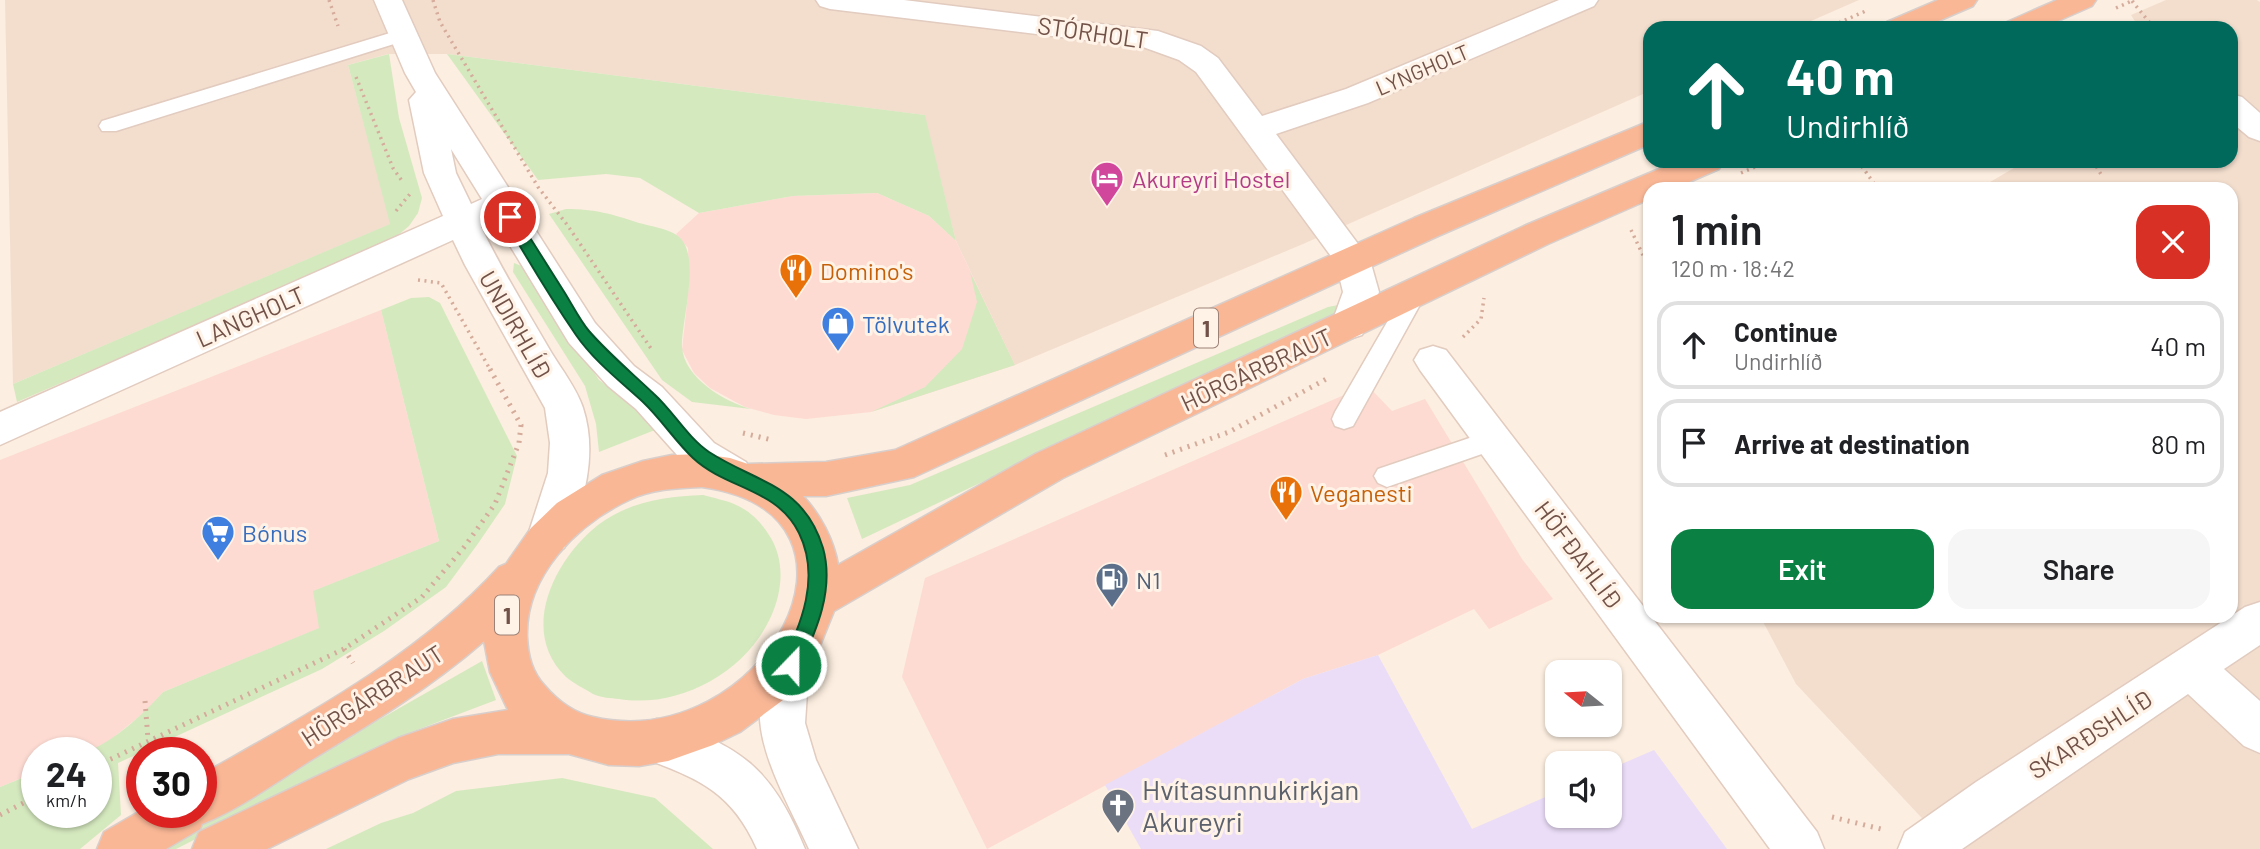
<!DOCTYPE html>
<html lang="en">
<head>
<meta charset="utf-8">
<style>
	:root { --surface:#fff; --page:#f6f6f6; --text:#202124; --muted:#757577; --line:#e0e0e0; --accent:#0b8043 }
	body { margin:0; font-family:Barlow,sans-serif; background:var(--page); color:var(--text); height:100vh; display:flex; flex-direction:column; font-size:26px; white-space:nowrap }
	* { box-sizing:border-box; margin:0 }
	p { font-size:23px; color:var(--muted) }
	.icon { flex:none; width:38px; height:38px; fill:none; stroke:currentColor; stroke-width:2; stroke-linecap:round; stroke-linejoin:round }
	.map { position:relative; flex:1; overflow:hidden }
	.details { position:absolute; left:1643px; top:182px; width:595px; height:441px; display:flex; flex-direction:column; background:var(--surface); border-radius:21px; box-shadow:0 2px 5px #0004 }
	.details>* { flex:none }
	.banner { position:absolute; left:1643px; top:21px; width:595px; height:147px; border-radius:21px; box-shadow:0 2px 5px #0004; background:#00695c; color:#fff; overflow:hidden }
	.needle { width:46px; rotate:288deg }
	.buttons { position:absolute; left:1545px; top:660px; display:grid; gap:14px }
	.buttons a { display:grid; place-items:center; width:77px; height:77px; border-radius:14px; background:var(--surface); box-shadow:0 2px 5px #0004; font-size:35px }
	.speed { position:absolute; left:21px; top:737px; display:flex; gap:14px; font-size:35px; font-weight:700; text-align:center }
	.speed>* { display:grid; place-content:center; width:91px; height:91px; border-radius:50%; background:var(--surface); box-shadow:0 2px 5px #0004; line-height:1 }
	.speed small { font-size:18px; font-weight:400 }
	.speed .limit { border:10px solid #d22; background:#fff; color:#111 }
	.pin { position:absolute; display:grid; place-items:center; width:60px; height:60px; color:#fff; margin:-30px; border:4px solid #fff; border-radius:50%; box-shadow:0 2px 7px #0007 }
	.me { position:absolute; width:77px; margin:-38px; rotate:22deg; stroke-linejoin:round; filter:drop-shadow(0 0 5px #0008) }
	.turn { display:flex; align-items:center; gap:24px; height:147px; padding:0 28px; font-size:32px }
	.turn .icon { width:91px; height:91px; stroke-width:2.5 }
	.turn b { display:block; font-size:49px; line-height:60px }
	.round { display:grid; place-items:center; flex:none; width:74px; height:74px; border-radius:21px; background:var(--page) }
	.summary { display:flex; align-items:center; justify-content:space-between; height:119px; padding:0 28px }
	h1 { font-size:42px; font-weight:600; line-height:52px }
	.cta { display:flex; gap:14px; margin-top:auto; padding:14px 28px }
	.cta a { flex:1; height:80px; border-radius:21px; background:var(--accent); color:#fff; font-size:28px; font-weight:600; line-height:80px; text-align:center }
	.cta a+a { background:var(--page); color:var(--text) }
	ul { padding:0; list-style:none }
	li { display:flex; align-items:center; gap:21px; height:88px; margin:0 14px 10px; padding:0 14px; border:4px solid var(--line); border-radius:21px }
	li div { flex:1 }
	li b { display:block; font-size:26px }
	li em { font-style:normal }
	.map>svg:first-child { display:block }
	.residential { fill:#f3dece }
	.commercial { fill:#fddbd3 }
	.education { fill:#ebddf8 }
	.green { fill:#d5e9bf }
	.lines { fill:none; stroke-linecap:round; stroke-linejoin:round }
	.service-casing { stroke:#e2cbbf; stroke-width:3 }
	.minor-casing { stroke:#e2cbbf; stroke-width:3 }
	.trunk-casing { stroke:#d8cfcc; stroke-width:3 }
	.path-far1 { stroke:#d5ab9b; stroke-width:3.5; stroke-dasharray:2 4.5; stroke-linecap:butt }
	.path { stroke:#d5ab9b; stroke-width:5; stroke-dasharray:2 6; stroke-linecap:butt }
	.service { fill:#fff; fill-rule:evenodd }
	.minor { fill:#fff; fill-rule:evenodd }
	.trunk { fill:#f9b796; fill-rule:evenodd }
	.route { fill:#0b8043; stroke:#07532c; stroke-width:2 }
	.labels { text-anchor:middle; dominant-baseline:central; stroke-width:6; stroke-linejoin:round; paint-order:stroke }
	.far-street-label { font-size:21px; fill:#725248; stroke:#fff2e6 }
	.shield { fill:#fff2e6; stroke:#9c8277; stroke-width:2 }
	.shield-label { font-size:23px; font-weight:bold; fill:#725248 }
	.street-label { font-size:24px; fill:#725248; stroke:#fff2e6 }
	.hotel-label { font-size:24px; fill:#b23c85; stroke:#fff2e6; text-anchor:start }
	.food-label { font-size:24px; fill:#c56008; stroke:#fff2e6; text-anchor:start }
	.shop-label { font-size:24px; fill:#366cbe; stroke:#fff2e6; text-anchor:start }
	.service-label { font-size:24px; fill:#4e5e75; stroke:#fff2e6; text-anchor:start }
	.near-worship-label { font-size:28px; fill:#5b616d; stroke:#fff2e6; text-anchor:start }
</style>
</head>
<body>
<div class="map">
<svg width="2260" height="849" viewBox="0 0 2260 849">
	<rect width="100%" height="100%" fill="#fceee0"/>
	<path class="residential" d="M 5,0 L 1859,0 L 1795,28 L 1650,28 L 1650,91 L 1303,244 L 1015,365 L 956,241 L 924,115 L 447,54 L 388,54 L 348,65 L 391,224 L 13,384 Z
		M 2166,0 L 2257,0 L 2260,2 L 2260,849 L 1913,849 L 1935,832 L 1796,684 L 1760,616 L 2231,616 L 2231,189 L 1978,189 L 2026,161 L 2231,161 L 2231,28 L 2139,28 L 2131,15 Z"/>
	<path class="commercial" d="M 877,193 L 929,216 L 956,241 L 1015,365 L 871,412 L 806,419 L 774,415 L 745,407 L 710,388 L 694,373 L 682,350 L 689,285 L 688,248 L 676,234 L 699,213 L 793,196 Z
		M 381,310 L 439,541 L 314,591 L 320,628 L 163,692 L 146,711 L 104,745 L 86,752 L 37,752 L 37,772 L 0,787 L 0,460 Z
		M 1367,385 L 1392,411 L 1425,399 L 1522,559 L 1553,599 L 1489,629 L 1474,609 L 1378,655 L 1303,679 L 987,849 L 902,677 L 925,578 Z"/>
	<path class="education" d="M 1378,655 L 1472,829 L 1557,792 L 1558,816 L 1610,816 L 1610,769 L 1654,750 L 1727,849 L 1141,849 L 1105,785 L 1303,679 Z"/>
	<path class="green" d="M 389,54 L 399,118 L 422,198 L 418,213 L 409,226 L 391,241 L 17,402 L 13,384 L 390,224 L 348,65 Z
		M 447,54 L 925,115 L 956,241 L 929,216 L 877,193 L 793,196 L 699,213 L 640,178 L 606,174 L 538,180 Z
		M 566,209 C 596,209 611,214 639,223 C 650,226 665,228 675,234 C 704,250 681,320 682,347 C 684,378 725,402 751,409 L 692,402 L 662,380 L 549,214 Z
		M 514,263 L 524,267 L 599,380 L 638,408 L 660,428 L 599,452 L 596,424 L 585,386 L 513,272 Z
		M 970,272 L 1015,365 L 871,412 L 925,387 L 962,349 L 977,302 Z
		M 429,297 L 440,303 L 517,456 L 505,504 L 477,545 L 446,587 L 384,631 L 322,669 L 118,763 L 121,815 L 80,849 L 0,849 L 0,787 L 37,772 L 37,812 L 96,812 L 96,752 L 86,752 C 116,740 141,716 163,692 L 319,628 L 313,591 L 439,541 L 381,310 L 411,298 Z
		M 1353,302 L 1335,315 L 862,539 L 847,498 L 910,485 L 1328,307 Z
		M 703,495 C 713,498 725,500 734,504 C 749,510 761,522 769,535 C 781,553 783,575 778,596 C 762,663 686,710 619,699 C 611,698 601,698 593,694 C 585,689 573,683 566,677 C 518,631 555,559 598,525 C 628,502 666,496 703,495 Z
		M 482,661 L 496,700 L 393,739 L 176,849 L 152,849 Z
		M 562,778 L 655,798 L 713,849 L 326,849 L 381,823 L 413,813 L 456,791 Z"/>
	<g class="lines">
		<defs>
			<path id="service" d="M 403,29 L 412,35 L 410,39 L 116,131 L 102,131 L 99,126 L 102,121 Z
				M 1416,284 L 1424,286 L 1427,292 L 1353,426 L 1344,429 L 1335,426 L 1332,419 L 1335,412 L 1408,286 Z
				M 1493,430 L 1502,433 L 1505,440 L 1502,447 L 1387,487 L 1378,483 L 1374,476 L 1378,469 Z"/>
			<path id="minor" d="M 374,0 L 402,0 L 435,73 L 595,323 L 634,366 L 662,387 L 714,443 L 746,462 L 752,474 L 746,486 L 732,491 L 718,486 L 686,465 L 636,409 L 608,386 L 569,343 L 495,221 L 481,227 C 502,270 527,311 551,352 C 562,370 577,389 583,408 C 598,454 584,505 564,548 L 549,553 L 534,548 L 528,535 L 548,473 L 550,443 L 545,408 L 465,265 L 453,240 L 0,445 L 0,412 L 443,216 L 424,173 L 409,100 L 416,92 L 405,73 ZM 451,149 L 482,199 L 471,204 L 456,173 Z
				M 816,0 L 904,0 L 1158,31 L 1201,46 L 1218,58 L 1262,116 L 1346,89 L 1559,0 L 1598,0 L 1594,6 L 1368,103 L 1276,134 L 1370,260 L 1379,292 L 1362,335 L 1349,339 L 1336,335 L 1331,325 L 1343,292 L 1336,263 L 1196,72 L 1179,60 L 1143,47 L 830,9 L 820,6 Z
				M 2231,94 L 2242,97 L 2260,113 L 2260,141 L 2249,137 L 2231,122 Z
				M 1433,346 L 1446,350 L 1817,832 L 1824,849 L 1770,849 L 1420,370 L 1414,360 L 1420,350 Z
				M 2260,602 L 2260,645 L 2224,669 L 2260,701 L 2260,753 L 2244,746 L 2188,694 L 1962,849 L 1898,849 L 1905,832 L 1976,782 L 2245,607 Z
				M 796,630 L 811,636 L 818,650 L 807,693 L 805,723 L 816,760 L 858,849 L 809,849 C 791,809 757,752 760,708 C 761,684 771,658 781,636 Z
				M 657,719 C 741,745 771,767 805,849 L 757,849 C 731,790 696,778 641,757 L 634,741 L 641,725 Z"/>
			<path id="trunk" d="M 1938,0 L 1977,0 L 1973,6 L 1922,28 L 1882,28 L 1887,22 Z
				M 2057,0 L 2096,0 L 2092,6 L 2042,28 L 2002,28 L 2007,22 Z
				M 1650,121 L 1650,144 L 1438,236 L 914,477 L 826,496 L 803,496 C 820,514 834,540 838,565 L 1035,454 L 1524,226 L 1678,161 L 1724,161 L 1719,169 L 1673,189 L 1650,189 L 1650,199 L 1548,244 L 1063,478 L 834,611 L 815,658 L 787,697 L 740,732 L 713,745 L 668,761 L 639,766 L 609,765 L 569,754 L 498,754 L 453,763 L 409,779 L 267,849 L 192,849 L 199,832 L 398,738 L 453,719 L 508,710 L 490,672 L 484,641 C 430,688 369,725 308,762 C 274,784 239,809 202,824 L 200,829 L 166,849 L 97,849 L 104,832 L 142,810 L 142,812 L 201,812 L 201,775 C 306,715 417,657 499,567 L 506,564 L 531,528 L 557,503 L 602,475 L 643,461 L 672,455 L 702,454 L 730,458 L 748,464 L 826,462 L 895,450 L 1414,218 ZM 702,487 C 896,514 761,756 593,717 C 574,713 557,700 545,686 C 532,672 528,656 527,637 C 525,576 577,524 629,500 C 651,489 677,488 702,487 Z"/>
		</defs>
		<use href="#service" class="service-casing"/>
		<use href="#minor" class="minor-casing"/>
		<use href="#trunk" class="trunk-casing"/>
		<path class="path-far1" d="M 329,0 L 338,26
			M 433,0 L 440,22 L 538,187 L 568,226 L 652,350
			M 2132,1 L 2154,28
			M 2116,8 L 2134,0
			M 1827,28 L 1868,10
			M 356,77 L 393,168 L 402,181
			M 1858,161 L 1878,189
			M 2093,161 L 2102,176
			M 1741,173 L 1769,161
			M 396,211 L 410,194
			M 1631,230 L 1650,270
			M 418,280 L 441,283 L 491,371
			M 1463,337 L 1481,319 L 1484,298"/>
		<path class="path" d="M 743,433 L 772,440
			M 1165,455 L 1229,432 L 1330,377
			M 344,649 L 353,663
			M 145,701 L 148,739
			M 96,766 L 344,649 L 422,597 L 465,546 L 495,504 L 519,443 L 521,425 L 490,369
			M 0,815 L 37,796
			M 1832,817 L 1881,829 L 1883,832"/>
		<use href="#service" class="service"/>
		<use href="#minor" class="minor"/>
		<use href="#trunk" class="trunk"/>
	</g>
	<path class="route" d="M 510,212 L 515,214 C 531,239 547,265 563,290 C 572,304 579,319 589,331 C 609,354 632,373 654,394 C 673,411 688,438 709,452 C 757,483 804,485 823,548 C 835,591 815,633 798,671 L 791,674 L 785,671 L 782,665 C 801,623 821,578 799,533 C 777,488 726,489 693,458 C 675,441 661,419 643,402 C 620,381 594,361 576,335 C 550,297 526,257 503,217 Z"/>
	<defs>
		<symbol id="hotel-pin" viewBox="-11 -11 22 30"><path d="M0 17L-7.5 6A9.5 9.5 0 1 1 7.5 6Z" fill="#d1479c" stroke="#fff2e6"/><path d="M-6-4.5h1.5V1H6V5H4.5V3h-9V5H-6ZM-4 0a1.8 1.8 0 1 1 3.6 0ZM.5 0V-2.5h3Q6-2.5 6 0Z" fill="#fff"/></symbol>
		<symbol id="restaurant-pin" viewBox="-11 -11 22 30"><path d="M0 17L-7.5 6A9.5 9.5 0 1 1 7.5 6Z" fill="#e8710a" stroke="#fff2e6"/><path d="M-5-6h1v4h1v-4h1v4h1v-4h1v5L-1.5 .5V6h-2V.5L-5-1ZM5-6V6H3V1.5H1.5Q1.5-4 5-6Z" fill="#fff"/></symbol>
		<symbol id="shop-pin" viewBox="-11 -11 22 30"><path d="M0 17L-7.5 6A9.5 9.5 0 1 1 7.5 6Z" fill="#3f7fe0" stroke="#fff2e6"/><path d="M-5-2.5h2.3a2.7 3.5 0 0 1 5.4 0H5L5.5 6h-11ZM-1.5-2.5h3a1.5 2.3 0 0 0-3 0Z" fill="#fff"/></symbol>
		<symbol id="supermarket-pin" viewBox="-11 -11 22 30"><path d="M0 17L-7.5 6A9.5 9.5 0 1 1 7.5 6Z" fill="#3f7fe0" stroke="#fff2e6"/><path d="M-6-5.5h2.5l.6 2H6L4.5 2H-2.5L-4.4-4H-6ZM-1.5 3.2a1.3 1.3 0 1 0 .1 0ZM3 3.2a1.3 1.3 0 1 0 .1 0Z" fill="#fff"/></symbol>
		<symbol id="fuel-pin" viewBox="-11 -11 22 30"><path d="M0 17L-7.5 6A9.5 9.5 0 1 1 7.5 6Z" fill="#5c6f8a" stroke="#fff2e6"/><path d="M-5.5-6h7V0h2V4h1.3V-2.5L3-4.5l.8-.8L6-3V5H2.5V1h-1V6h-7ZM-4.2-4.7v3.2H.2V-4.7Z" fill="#fff"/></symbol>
		<symbol id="church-pin" viewBox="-11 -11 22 30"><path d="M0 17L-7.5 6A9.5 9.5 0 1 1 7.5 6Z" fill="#6b7280" stroke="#fff2e6"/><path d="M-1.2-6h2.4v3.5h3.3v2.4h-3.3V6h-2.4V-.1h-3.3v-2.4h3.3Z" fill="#fff"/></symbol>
	</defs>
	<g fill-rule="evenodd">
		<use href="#hotel-pin" x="1088" y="159" width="38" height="52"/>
		<use href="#restaurant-pin" x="777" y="251" width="38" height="52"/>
		<use href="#shop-pin" x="819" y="304" width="38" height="52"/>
		<use href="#restaurant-pin" x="1267" y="473" width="38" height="52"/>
		<use href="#supermarket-pin" x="199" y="513" width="38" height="52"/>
		<use href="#fuel-pin" x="1093" y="560" width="38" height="52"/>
		<use href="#church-pin" x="1099" y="786" width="38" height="52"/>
	</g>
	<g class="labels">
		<g class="far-street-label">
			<text transform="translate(1422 69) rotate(-23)">LYNGHOLT</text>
		</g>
		<g class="shield">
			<rect x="1194" y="308.5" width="24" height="39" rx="5"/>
			<rect x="495" y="595.5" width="24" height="39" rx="5"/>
		</g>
		<g class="shield-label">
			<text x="1206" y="328">1</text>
			<text x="507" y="615">1</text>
		</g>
		<g class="street-label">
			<text transform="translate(1093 32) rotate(8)">STÓRHOLT</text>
			<text transform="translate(250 316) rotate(-24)">LANGHOLT</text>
			<text transform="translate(516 324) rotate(60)">UNDIRHLÍÐ</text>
			<text transform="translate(1256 369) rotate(-25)">HÖRGÁRBRAUT</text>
			<text transform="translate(1579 554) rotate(53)">HÖFÐAHLÍÐ</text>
			<text transform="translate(372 695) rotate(-33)">HÖRGÁRBRAUT</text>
			<text transform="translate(2090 734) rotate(-33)">SKARÐSHLÍÐ</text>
		</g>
		<g class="hotel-label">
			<text x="1132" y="178">Akureyri Hostel</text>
		</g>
		<g class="food-label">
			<text x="820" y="270">Domino's</text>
			<text x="1310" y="492">Veganesti</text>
		</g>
		<g class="shop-label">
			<text x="862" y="323">Tölvutek</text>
			<text x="242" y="532">Bónus</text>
		</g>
		<g class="service-label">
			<text x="1136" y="579">N1</text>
		</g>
		<g class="near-worship-label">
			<text x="1142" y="789">Hvítasunnukirkjan<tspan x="1142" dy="32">Akureyri</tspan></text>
		</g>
	</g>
</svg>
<div class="buttons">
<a><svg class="needle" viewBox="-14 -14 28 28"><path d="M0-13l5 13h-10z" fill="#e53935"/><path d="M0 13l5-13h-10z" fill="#757577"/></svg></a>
<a><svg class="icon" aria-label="sound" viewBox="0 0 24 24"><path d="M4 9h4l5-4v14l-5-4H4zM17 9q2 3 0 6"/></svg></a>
</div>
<div class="speed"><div>24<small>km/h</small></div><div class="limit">30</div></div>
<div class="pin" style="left:510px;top:217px;background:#d93025"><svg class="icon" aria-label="arrive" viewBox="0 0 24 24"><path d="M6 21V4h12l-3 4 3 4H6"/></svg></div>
<svg class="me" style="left:791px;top:665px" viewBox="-20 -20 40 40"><circle r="17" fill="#0b8043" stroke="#fff" stroke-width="3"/><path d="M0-11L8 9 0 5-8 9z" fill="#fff"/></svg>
<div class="banner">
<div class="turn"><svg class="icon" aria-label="ahead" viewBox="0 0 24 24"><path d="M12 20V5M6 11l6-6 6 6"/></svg><div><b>40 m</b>Undirhlíð</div></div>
</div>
<section class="details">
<div class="summary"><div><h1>1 min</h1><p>120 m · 18:42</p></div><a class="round" style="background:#d93025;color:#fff"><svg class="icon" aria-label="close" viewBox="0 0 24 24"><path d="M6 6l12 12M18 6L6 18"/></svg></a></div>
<ul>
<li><svg class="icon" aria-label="ahead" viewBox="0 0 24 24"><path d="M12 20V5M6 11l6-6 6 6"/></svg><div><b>Continue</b><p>Undirhlíð</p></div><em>40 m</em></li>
<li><svg class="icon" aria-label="arrive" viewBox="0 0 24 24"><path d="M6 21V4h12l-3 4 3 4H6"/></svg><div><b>Arrive at destination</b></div><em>80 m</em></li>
</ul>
<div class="cta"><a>Exit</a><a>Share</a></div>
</section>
</div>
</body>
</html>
